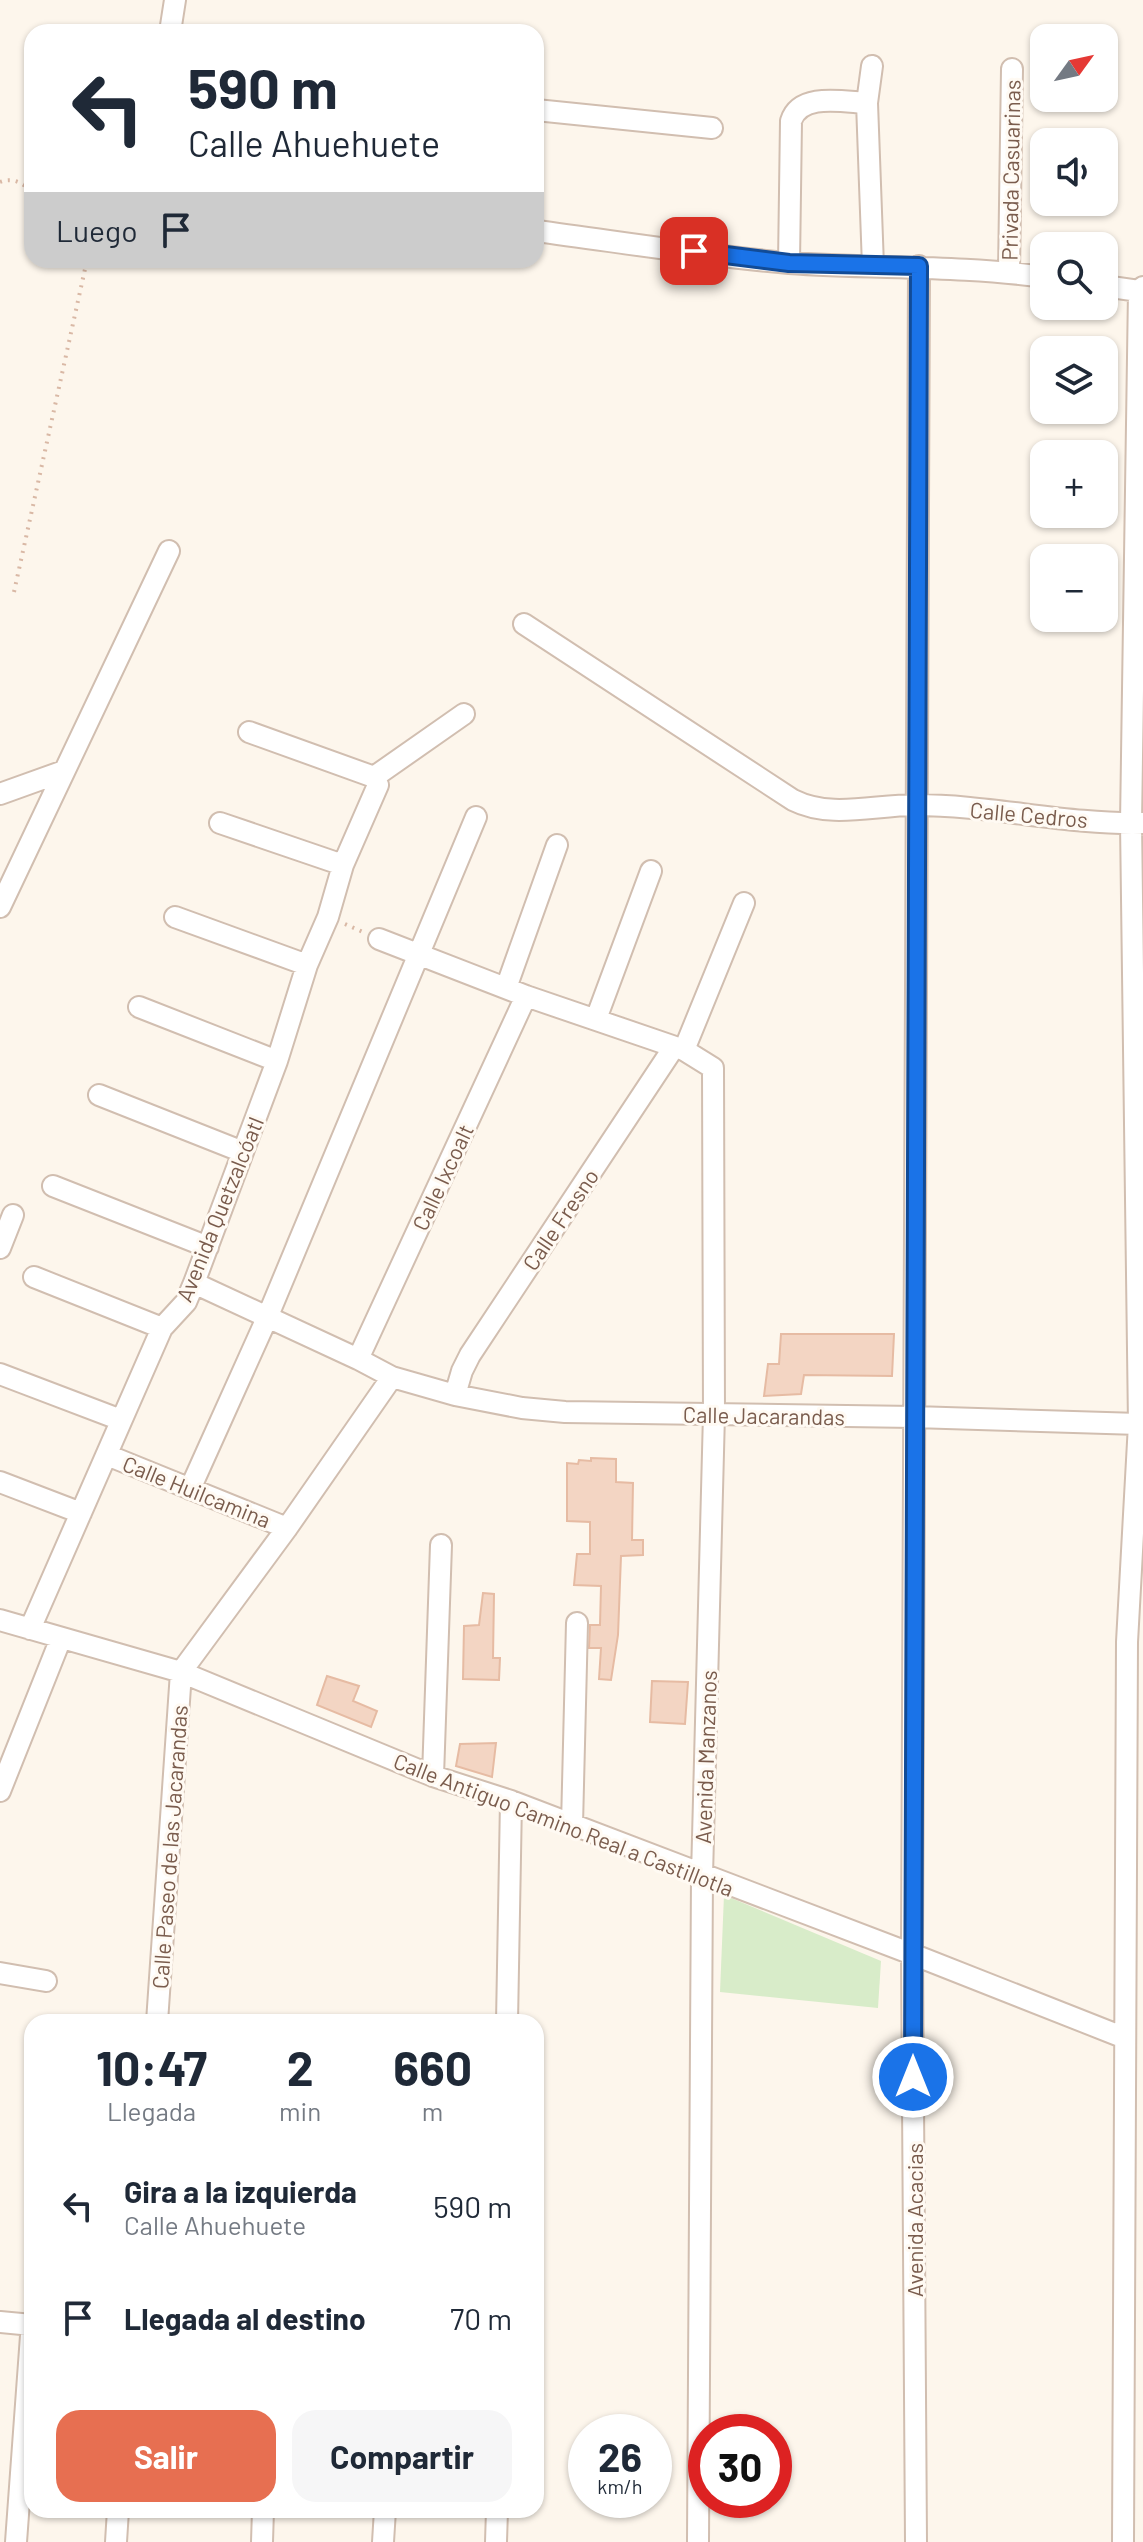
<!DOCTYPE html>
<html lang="es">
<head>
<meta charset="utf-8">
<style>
	:root { --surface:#fff; --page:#f6f6f7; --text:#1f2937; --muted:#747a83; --accent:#e76f51 }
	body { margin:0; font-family:Barlow,sans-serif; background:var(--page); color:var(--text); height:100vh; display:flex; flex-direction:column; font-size:30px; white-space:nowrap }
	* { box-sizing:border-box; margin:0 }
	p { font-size:26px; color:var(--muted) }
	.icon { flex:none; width:44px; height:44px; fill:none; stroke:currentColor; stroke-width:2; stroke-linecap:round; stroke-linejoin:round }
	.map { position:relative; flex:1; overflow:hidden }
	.sheet { position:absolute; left:24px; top:2014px; width:520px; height:504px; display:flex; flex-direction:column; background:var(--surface); border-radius:24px; box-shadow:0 2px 6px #0004 }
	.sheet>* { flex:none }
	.banner { position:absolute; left:24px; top:24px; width:520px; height:244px; border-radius:24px; box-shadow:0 2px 6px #0004; background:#fff; color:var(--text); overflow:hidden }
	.needle { width:52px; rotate:57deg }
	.fabs { position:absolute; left:1030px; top:24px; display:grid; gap:16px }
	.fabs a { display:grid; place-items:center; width:88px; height:88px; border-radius:16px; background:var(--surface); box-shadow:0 2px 6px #0004; font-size:40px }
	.speed { position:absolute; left:568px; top:2414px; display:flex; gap:16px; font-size:40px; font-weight:700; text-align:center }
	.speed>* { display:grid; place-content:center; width:104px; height:104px; border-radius:50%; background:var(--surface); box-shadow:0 2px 6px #0004; line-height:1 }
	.speed small { font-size:20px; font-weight:400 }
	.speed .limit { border:12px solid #d22; background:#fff; color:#111 }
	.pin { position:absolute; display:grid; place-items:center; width:68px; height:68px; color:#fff; margin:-34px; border-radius:16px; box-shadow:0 4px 12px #0006 }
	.me { position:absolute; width:88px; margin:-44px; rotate:0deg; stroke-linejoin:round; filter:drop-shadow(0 0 6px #0008) }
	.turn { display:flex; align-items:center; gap:28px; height:168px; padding:0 32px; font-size:36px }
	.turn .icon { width:104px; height:104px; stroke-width:2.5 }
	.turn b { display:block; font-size:56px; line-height:68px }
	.then { display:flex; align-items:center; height:76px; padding:0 32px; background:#0003; gap:16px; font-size:30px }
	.eta { display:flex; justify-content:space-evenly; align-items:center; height:136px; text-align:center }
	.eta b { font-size:48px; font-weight:700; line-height:56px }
	.action { display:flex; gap:16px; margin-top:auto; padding:16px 32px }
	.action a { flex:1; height:92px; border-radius:24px; background:var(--accent); color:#fff; font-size:32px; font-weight:700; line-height:92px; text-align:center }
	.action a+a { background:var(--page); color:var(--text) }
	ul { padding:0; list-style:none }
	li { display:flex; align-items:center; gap:24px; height:112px; padding:0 32px }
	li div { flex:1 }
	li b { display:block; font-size:30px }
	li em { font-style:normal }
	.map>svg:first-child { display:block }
	.green { fill:#d8ecc9 }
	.building { fill:#f3d5c3; stroke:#e6bba3; stroke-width:2 }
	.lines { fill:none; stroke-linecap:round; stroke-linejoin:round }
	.minor-casing { stroke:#d1beb0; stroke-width:24 }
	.path { stroke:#d9b8a5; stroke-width:4; stroke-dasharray:2 6; stroke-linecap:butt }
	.minor { stroke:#fff; stroke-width:20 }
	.route-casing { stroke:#114b97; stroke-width:20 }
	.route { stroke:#1a73e8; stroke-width:14 }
	.labels { text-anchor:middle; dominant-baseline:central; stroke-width:6; stroke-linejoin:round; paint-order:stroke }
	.street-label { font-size:22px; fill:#7a5c4d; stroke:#fffaf3 }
</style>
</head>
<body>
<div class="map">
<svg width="1143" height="2542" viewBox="0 0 1143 2542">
	<rect width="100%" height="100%" fill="#fdf6ec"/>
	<path class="green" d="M 724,1895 L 881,1961 L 878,2008 L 720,1992 Z"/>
	<path class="building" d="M 781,1334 L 894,1334 L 892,1376 L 804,1375 L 801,1394 L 764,1396 L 768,1364 L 779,1364 Z
		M 591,1458 L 616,1459 L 616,1482 L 633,1483 L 632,1540 L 643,1540 L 643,1555 L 621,1556 L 618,1635 L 611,1680 L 599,1679 L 601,1648 L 589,1648 L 590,1625 L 600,1625 L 601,1586 L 574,1585 L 577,1554 L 590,1554 L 590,1522 L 567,1521 L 567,1463 L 578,1464 L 579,1460 L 591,1461 Z
		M 483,1593 L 494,1594 L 493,1658 L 500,1658 L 499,1680 L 463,1679 L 464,1626 L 479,1625 Z
		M 327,1676 L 359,1686 L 353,1701 L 377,1711 L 371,1727 L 317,1705 Z
		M 652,1681 L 688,1682 L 685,1724 L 650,1722 Z
		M 496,1743 L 492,1777 L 456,1766 L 460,1744 Z"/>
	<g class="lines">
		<defs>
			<path id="minor" d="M 170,32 L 175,0
				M 872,66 L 867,103 L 873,266
				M 536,110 L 712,128
				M 536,231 C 620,242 705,256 789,263 C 874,269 959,265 1044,277
				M 789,263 L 791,121 C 800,92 844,102 867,103
				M 1009,272 L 1012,69
				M 1104,286 L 1139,291
				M 524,624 L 793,800 C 831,819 873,805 915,805 C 991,805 1067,825 1143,823
				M 249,732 L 374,777
				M 374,777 L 464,714
				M 0,794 L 64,771
				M 220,823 L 343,865
				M 0,907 L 169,551
				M 175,917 L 307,965
				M 379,939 L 526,996 L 684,1050 L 713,1068 L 714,1414 L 702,1876 L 698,2542
				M 506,988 L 557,845
				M 139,1007 L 277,1061
				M 596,1019 L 651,871
				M 684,1050 L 744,903
				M 99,1095 L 243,1152
				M 53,1186 L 208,1247
				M 0,1248 L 13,1215
				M 34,1277 L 162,1328
				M 194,1283 L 358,1359 L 392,1377 L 455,1395 L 522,1408 L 565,1412 L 914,1417 L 1139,1424
				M 358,1359 L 526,996
				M 0,1374 L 121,1420
				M 455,1395 L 462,1371 L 470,1355 L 674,1047
				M 107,1455 L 287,1528
				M 0,1482 L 81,1513
				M 190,1489 L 267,1318 L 476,817
				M 0,1620 L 181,1672 L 433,1776 L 511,1801 L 912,1954 L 1125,2038
				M 30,1629 L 162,1328 L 186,1302 L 194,1283 L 277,1061 L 307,965 L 328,917 L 343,865 L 378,785 L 374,777
				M 433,1776 L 441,1545
				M 0,1791 L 61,1638
				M 572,1825 L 577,1623
				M 0,1973 L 46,1981
				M 157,2022 L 181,1672 L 287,1528 L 392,1377
				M 507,2022 L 511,1801
				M 0,2322 L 32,2325
				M 16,2542 L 32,2322
				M 116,2542 L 118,2510
				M 262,2542 L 263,2510
				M 383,2542 L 385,2510
				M 496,2542 L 497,2510
				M 916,2542 L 912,1954 L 919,266
				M 1123,2542 L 1127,1642 L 1139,1424 L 1131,823 L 1139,291 L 1143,287"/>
		</defs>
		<use href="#minor" class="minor-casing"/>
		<path class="path" d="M 0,182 C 13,177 23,183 32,192
			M 14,592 L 87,260
			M 345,924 L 363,932"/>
		<use href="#minor" class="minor"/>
	</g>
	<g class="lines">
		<defs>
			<path id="route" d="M 694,251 L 789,263 L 919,266 L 913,2077"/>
		</defs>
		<use href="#route" class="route-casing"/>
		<use href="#route" class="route"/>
	</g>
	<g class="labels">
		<g class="street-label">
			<text transform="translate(1010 170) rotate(-89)">Privada Casuarinas</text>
			<text transform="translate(1029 814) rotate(5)">Calle Cedros</text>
			<text transform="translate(442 1177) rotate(-65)">Calle Ixcoalt</text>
			<text transform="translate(219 1209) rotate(-68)">Avenida Quetzalcóatl</text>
			<text transform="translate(560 1219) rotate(-56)">Calle Fresno</text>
			<text transform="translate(764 1415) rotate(1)">Calle Jacarandas</text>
			<text transform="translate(197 1491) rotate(22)">Calle Huilcamina</text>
			<text transform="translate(705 1757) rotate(-88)">Avenida Manzanos</text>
			<text transform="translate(564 1824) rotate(21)">Calle Antiguo Camino Real a Castillotla</text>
			<text transform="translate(169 1847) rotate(-86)">Calle Paseo de las Jacarandas</text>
			<text transform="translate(914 2220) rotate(-90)">Avenida Acacias</text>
		</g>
	</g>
</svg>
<div class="fabs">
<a><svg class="needle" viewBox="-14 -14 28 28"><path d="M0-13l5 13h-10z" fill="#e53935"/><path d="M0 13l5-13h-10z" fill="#747a83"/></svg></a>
<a><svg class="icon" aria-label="sound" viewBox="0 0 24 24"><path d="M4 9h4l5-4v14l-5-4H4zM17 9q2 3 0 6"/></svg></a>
<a><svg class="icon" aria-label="search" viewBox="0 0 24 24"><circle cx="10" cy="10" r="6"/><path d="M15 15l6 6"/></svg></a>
<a><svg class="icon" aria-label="layers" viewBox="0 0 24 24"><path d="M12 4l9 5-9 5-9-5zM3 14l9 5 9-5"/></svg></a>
<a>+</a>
<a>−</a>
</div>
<div class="speed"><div>26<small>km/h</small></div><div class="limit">30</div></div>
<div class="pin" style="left:694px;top:251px;background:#d93025"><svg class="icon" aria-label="arrive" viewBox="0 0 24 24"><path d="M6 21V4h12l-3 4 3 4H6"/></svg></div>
<svg class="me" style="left:913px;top:2077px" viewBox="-20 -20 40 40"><circle r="17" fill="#1a73e8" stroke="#fff" stroke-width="3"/><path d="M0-11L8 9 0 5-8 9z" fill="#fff"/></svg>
<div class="banner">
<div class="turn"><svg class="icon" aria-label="left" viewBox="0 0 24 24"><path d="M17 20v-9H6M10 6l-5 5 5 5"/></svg><div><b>590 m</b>Calle Ahuehuete</div></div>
<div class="then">Luego<svg class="icon" aria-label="arrive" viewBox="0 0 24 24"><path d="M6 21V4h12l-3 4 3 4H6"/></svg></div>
</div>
<section class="sheet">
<div class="eta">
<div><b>10:47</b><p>Llegada</p></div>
<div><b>2</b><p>min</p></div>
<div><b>660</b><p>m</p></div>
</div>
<ul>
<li><svg class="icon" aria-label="left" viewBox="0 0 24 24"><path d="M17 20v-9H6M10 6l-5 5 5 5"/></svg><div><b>Gira a la izquierda</b><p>Calle Ahuehuete</p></div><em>590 m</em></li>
<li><svg class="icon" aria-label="arrive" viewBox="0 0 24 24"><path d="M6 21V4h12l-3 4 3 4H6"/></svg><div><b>Llegada al destino</b></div><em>70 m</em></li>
</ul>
<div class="action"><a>Salir</a><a>Compartir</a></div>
</section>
</div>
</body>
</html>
